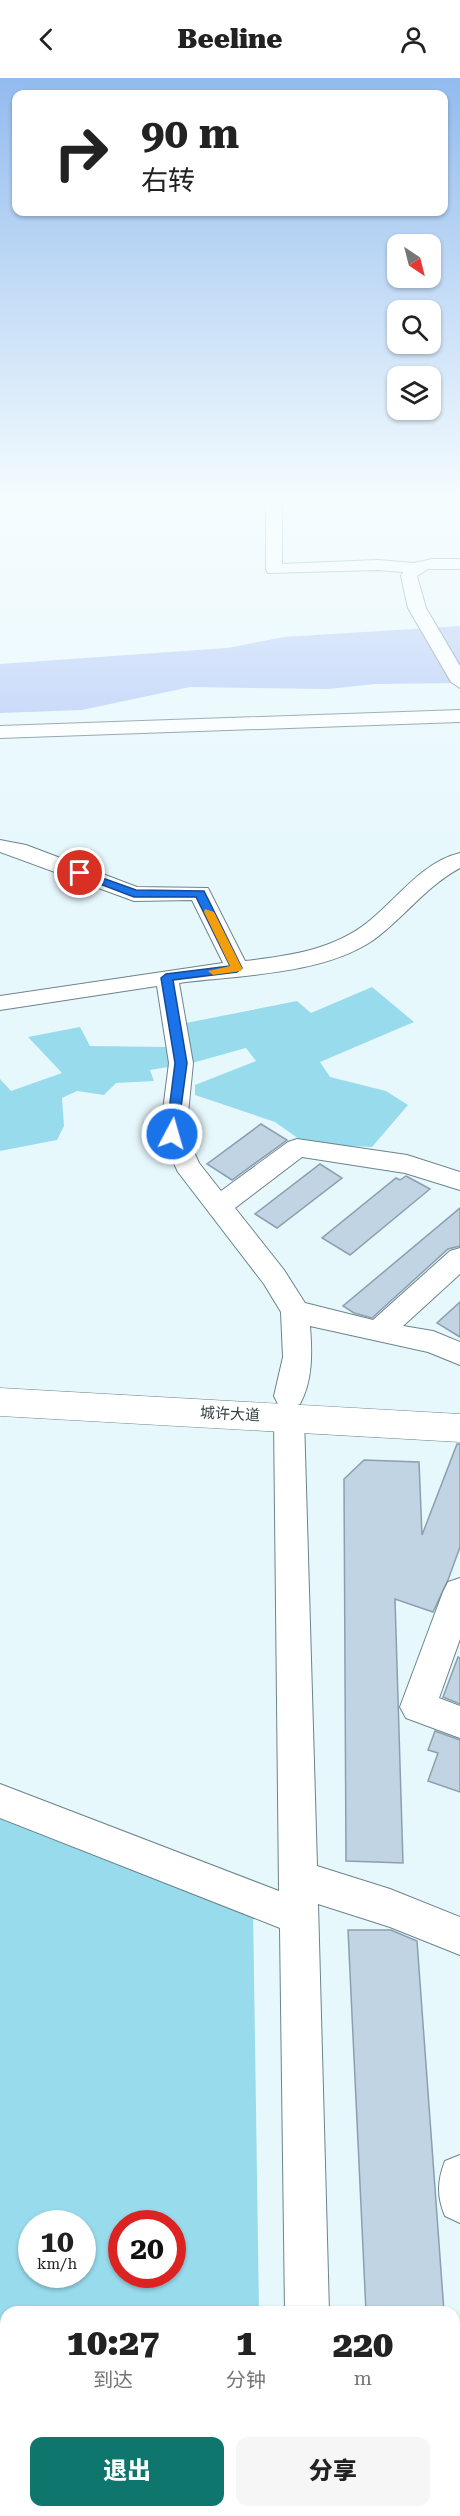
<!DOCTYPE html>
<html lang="zh">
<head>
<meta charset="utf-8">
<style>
	:root { --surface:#fff; --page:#f6f6f6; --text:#222; --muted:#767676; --accent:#0f766e }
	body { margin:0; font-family:"Roboto Serif","Noto Sans SC",serif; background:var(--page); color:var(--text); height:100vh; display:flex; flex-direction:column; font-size:22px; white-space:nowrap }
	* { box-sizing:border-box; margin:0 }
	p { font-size:20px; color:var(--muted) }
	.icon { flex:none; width:33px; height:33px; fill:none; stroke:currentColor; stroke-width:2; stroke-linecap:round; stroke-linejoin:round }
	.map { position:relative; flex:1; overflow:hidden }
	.details { position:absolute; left:0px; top:2228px; width:460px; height:212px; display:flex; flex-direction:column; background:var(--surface); border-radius:18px 18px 0 0; box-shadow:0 2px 4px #0004 }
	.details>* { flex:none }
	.banner { position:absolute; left:12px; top:12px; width:436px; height:126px; border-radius:12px; box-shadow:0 2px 4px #0004; background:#fff; color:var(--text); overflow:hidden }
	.needle { width:39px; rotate:145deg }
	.buttons { position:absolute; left:387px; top:156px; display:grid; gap:12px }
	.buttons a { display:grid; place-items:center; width:54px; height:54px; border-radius:12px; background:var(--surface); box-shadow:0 2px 4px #0004; font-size:30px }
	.speed { position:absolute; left:18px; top:2132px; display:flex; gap:12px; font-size:30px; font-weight:700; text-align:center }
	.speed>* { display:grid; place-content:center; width:78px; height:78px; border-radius:50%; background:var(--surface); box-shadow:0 2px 4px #0004; line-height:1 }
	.speed small { font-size:15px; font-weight:400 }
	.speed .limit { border:9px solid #d22; background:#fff; color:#111 }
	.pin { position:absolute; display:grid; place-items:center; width:51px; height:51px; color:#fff; margin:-26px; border:3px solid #fff; border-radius:50%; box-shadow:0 2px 6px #0007 }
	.me { position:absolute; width:66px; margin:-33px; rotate:6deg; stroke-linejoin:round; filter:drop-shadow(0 0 4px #0008) }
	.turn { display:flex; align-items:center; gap:21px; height:126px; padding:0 30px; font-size:27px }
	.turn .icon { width:78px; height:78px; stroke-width:2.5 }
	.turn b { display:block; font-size:42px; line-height:51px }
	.eta { display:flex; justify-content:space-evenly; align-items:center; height:102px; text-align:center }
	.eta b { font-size:36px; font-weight:800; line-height:42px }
	.primary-button { display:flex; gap:12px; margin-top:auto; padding:12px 30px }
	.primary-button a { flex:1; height:69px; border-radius:12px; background:var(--accent); color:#fff; font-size:24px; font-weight:800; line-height:69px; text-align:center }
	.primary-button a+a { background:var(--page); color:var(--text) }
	header { display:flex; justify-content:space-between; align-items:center; height:78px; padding:0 30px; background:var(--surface); font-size:27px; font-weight:800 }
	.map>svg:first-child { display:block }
	.green { fill:#98dbec; fill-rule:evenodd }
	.water { fill:#b1c6f6 }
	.building { fill:#c0d4e4; stroke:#8b9fad; stroke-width:1.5 }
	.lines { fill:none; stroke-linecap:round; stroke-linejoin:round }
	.minor-casing { stroke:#6b848b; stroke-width:2 }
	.major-casing { stroke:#6b848b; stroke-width:1 }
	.minor { fill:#fff; fill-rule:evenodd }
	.major { fill:#fff; fill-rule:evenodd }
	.route { fill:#1a73e8; stroke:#114b97; stroke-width:1.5 }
	.slow { fill:#f59e0b }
	.labels { text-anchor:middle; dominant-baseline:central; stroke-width:5; stroke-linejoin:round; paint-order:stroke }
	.street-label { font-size:15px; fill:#343f42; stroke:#fff }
</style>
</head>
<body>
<header><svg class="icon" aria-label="back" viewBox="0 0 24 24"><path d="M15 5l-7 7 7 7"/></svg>Beeline<svg class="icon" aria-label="person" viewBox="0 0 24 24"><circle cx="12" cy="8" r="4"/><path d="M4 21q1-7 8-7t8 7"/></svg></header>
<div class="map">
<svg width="460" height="2438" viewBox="0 0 460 2438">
	<rect width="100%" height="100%" fill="#e7f8fd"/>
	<path class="green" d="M 372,909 L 414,944 L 320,984 L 330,999 L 386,1013 L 408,1027 L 372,1069 L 306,1066 L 275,1044 L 195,1017 L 195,1007 L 256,983 L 246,970 L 192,985 L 150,992 L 154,1003 L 116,1005 L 104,1017 L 77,1013 L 62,1020 L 64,1048 L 57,1062 L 0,1073 L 0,1001 L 11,1013 L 62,995 L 28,959 L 80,949 L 90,968 L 167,969 L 181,946 L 297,923 L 311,935 Z
		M 0,1732 L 253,1828 L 259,2233 L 6,2234 L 6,2433 L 262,2433 L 262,2438 L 0,2438 ZM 32,2145 L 82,2145 L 82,2196 L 32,2196 ZM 122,2145 L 172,2145 L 172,2196 L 122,2196 Z"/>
	<path class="water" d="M 460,548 L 460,605 L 375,606 L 328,611 L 190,609 L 82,632 L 0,635 L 0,586 L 227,570 L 284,559 Z"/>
	<path class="building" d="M 261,1046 L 287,1062 L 232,1102 L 207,1086 Z
		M 320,1086 L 342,1100 L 277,1150 L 255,1136 Z
		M 406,1098 L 430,1111 L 350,1177 L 322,1160 L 396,1100 L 400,1102 Z
		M 460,1130 L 460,1168 L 448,1171 L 372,1240 L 354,1235 L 343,1228 Z
		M 460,1224 L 460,1259 L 437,1245 Z
		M 457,1366 L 460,1366 L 460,1469 L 448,1502 L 433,1534 L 395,1521 L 403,1785 L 346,1783 L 344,1401 L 364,1382 L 419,1384 L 422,1457 Z
		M 458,1579 L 460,1580 L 460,1626 L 443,1619 Z
		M 435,1653 L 460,1662 L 460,1714 L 428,1703 L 438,1675 L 428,1672 Z
		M 348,1852 L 391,1852 L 417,1863 L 444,2234 L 366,2234 Z"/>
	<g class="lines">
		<defs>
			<path id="minor" d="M 266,424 L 282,424 L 282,486 L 378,482 L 414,485 L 432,481 L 460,481 L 460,491 L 428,491 L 417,498 L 426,530 L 460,588 L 460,610 L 451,604 L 408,530 L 401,498 L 403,494 L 378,492 L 268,495 L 266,491 Z
				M 460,632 L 460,644 L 0,660 L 0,648 Z
				M 0,762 L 26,767 L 137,809 L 208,810 L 245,883 C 288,878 333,872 368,844 C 397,821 422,784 460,775 L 460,790 C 426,808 403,841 372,863 C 321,897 238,897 179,905 L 193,985 L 186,1056 L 199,1085 L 221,1113 L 288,1064 L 297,1061 L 407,1077 L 460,1094 L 460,1112 L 405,1095 L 302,1079 L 235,1130 L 284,1192 L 305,1225 L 373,1242 L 450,1173 L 460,1170 L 460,1196 L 403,1248 L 433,1253 L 460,1264 L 460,1287 L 428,1274 L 310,1248 C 312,1274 313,1302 300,1326 L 291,1329 L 300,1332 L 304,1340 L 317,1788 L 390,1811 L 460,1839 L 460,1877 L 390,1849 L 318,1826 L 329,2234 L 285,2234 L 280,1850 L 0,1740 L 0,1706 L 279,1813 L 274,1340 L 278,1332 L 287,1329 L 278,1326 L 274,1318 L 283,1279 L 281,1234 L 264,1206 L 178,1094 L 160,1056 L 169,985 L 157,908 L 0,932 L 0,918 L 223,885 L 192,822 L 134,823 L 0,774 Z
				M 460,1500 L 460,1561 L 439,1620 L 460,1628 L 460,1660 L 406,1640 L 400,1629 L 443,1514 L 448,1504 Z
				M 460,2077 L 460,2145 L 445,2138 C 437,2119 437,2103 445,2083 Z
				M 454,2365 L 460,2365 L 460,2413 L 454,2413 Z
				M 287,2433 L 335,2433 L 336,2438 L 288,2438 Z"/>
			<path id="major" d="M 0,1310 L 460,1336 L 460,1364 L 0,1338 Z"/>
		</defs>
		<use href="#minor" class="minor-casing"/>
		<use href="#major" class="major-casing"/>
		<use href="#minor" class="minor"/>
		<use href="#major" class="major"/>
	</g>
	<linearGradient id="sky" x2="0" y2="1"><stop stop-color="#92bbee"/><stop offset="0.55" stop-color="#f4fcfe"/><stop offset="1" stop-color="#f4fcfe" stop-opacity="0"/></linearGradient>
	<rect width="460" height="766" fill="url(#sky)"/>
	<path class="route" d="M 80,792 L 136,812 L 204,813 L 242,890 L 237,894 L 173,902 L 187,985 L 177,1059 L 168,1059 L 166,1056 L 175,985 L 161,900 L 166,896 L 230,888 L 196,819 L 134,819 L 76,797 L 75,795 Z"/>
	<path class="slow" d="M 205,831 L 214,834 L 242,890 L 241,893 L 213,897 L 208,893 L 230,888 L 204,834 Z"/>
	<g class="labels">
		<g class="street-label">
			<text transform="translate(230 1336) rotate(3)">城许大道</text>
		</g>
	</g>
</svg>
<div class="buttons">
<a><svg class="needle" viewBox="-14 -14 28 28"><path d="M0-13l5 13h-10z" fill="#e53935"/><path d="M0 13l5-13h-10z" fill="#767676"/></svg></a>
<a><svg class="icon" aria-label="search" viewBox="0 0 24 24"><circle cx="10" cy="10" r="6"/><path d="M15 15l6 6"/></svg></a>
<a><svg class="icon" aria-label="layers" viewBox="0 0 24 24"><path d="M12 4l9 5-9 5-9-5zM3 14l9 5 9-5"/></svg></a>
</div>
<div class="speed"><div>10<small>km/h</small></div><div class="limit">20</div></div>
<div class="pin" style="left:80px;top:795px;background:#d93025"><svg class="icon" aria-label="arrive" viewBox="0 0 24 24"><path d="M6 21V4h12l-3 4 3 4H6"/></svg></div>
<svg class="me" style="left:172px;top:1056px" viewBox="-20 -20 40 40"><circle r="17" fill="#1a73e8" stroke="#fff" stroke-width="3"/><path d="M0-11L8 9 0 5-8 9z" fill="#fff"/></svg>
<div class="banner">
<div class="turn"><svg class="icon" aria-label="right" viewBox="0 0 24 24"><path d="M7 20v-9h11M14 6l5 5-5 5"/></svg><div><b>90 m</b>右转</div></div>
</div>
<section class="details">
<div class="eta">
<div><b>10:27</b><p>到达</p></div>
<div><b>1</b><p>分钟</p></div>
<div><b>220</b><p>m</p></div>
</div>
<div class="primary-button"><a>退出</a><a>分享</a></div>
</section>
</div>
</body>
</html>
